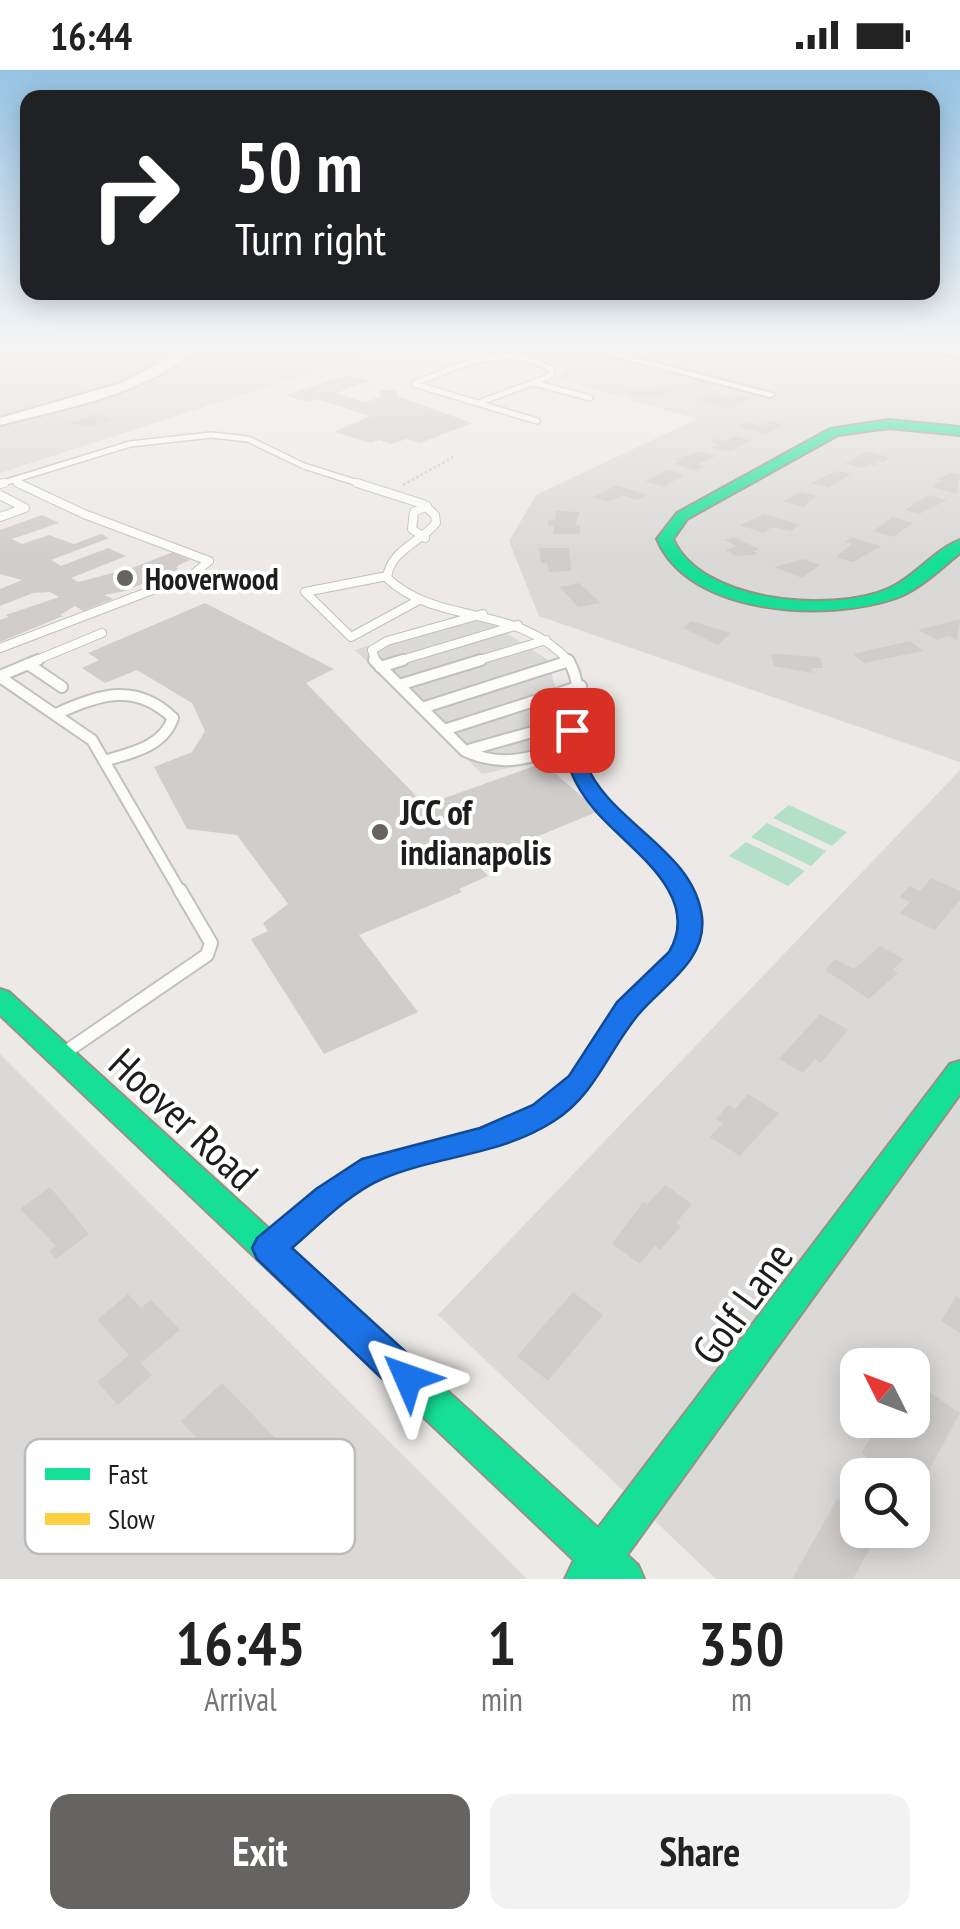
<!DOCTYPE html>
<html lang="en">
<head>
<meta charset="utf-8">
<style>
	:root { --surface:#fff; --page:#f2f2f2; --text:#222; --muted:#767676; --accent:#656463 }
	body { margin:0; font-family:"PT Sans Narrow",sans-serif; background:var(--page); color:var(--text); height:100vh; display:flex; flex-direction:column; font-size:38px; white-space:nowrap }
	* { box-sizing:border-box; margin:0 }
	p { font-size:32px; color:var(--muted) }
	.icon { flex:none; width:55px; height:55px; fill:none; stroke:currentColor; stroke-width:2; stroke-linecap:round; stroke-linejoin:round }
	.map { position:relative; height:1509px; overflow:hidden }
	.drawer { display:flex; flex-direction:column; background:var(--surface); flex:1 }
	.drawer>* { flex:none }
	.guide { position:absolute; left:20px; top:20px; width:920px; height:210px; border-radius:20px; box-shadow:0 5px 25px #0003; background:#202124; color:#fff; overflow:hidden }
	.needle { width:65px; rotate:312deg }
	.fabs { position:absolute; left:840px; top:1278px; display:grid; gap:20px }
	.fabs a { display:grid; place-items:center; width:90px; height:90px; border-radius:20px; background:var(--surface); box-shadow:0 5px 25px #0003; font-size:50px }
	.pin { position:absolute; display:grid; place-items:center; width:85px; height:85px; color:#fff; margin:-42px; border-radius:20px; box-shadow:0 5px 15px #0006 }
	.me { position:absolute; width:110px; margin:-55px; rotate:313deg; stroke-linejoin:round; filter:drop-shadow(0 0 8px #0008) }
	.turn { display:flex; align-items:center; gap:35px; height:210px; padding:0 50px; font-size:45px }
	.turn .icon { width:130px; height:130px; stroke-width:2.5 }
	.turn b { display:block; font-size:70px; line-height:85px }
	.eta { display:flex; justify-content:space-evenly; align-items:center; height:170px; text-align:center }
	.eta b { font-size:60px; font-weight:600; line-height:70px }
	.button { display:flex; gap:20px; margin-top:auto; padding:20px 50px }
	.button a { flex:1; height:115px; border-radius:20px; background:var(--accent); color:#fff; font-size:40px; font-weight:600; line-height:115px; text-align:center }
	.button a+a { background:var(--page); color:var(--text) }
	.status { display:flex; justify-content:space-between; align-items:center; height:70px; padding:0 50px; background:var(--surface); direction:ltr }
	.status svg { height:28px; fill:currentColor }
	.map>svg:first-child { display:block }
	.residential { fill:#dbd9d7; fill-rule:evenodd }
	.pitch { fill:#b4e0c7 }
	.parking { fill:#dcdad9 }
	.building { fill:#d0cdcb }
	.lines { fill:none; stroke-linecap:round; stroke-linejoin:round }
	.lane-far4-casing { stroke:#c1c0be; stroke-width:8 }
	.lane-far3-casing { stroke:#c1c0be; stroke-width:10 }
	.lane-far2-casing { stroke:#c1c0be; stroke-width:14 }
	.lane-far1-casing { stroke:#c1c0be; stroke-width:16 }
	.lane-casing { stroke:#c1c0be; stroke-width:20 }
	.street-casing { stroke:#c1c0be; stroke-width:4 }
	.fast-casing { stroke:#95937f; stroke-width:4 }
	.slow-casing { stroke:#95937f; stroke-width:4 }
	.path { stroke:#d5c7c6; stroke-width:2.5; stroke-dasharray:2.5 2.5; stroke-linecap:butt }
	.lane-far4 { stroke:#fcfcfb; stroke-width:5 }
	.lane-far3 { stroke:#fcfcfb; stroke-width:8 }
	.lane-far2 { stroke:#fcfcfb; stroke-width:10 }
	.lane-far1 { stroke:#fcfcfb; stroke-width:12 }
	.lane { stroke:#fcfcfb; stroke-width:16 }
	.street { fill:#fcfcfb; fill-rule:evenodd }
	.fast { fill:#16e098; fill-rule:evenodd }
	.slow { fill:#ffcf43; fill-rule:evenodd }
	.route { fill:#1a73e8; stroke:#114b97; stroke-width:2.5 }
	.poi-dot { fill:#656463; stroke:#fff; stroke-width:4 }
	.labels { text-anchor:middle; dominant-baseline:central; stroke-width:8; stroke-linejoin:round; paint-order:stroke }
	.far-poi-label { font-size:30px; font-weight:bold; fill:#1d1d1d; stroke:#fff; text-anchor:start }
	.poi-label { font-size:35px; font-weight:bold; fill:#1d1d1d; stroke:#fff; text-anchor:start }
	.near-street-label { font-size:42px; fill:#1d1d1d; stroke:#fff }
	.key { fill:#fff; stroke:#bbb; stroke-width:2.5 }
	.key-label { font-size:28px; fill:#1d1d1d }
</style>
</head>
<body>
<div class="status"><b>16:44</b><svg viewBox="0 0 49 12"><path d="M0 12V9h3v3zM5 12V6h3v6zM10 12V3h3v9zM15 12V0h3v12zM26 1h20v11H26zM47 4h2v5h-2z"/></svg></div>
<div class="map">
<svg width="960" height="1509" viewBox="0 0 960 1509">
	<rect width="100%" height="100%" fill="#ece9e6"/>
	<path class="residential" d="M 0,278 L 387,278 L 0,403 Z
		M 447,278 L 913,278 L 960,288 L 960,692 L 539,546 L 509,471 L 536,425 L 697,349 L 559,309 L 569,295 L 520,284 L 475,285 Z
		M 960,700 L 960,1509 L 716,1509 L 438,1245 ZM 858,1295 L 912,1295 L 912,1350 L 858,1350 ZM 858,1405 L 912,1405 L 912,1460 L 858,1460 Z
		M 0,984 L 527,1509 L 0,1509 Z"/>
	<path class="pitch" d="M 789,735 L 847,762 L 832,776 L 773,748 Z
		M 767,753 L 826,781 L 811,796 L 751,767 Z
		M 746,772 L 805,801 L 788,816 L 729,786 Z"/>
	<path class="parking" d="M 465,543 L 490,553 L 547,589 L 560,633 L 561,687 L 482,704 L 355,580 Z"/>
	<path class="building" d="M 348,305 L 369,311 L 336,323 L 365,332 L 380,327 L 380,320 L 397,320 L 397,326 L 472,353 L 420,373 L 406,369 L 391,374 L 379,370 L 371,373 L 334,362 L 370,346 L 317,329 L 306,332 L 285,325 Z
		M 657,315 L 669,315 L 673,322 L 664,324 L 666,327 L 631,326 L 627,319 L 659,319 Z
		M 711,323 L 735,330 L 732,328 L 738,325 L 752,328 L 728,338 L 695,330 Z
		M 98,344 L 111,350 L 90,356 L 68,354 Z
		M 770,351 L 784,355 L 766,364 L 738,356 L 746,352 L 760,356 Z
		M 735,366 L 750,370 L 731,382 L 710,378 L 718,374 L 711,372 L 717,369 L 725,371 Z
		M 700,381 L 716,386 L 698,394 L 704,396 L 696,401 L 674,394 L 679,391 L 674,390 Z
		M 869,381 L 890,388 L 883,392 L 875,390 L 877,396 L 869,394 L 862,398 L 845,393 Z
		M 668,400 L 684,405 L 664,417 L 645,411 Z
		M 837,401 L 851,404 L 828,418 L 811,413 Z
		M 952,403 L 960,405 L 957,424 L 932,417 L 941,410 L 937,409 Z
		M 617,415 L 647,425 L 638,430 L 623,425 L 608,432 L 593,427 Z
		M 801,422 L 816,426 L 804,437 L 783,431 Z
		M 928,425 L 947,430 L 919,444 L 905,440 Z
		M 556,441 L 580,442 L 575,455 L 580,455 L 580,464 L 553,464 L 554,456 L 548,456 L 548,450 L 555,450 Z
		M 764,444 L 788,451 L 799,455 L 791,461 L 772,457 L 763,463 L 740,455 Z
		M 42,445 L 59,453 L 12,469 L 22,474 L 49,465 L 74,474 L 101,464 L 109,468 L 51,490 L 61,496 L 108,478 L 126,486 L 71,508 L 78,512 L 132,498 L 173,482 L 190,490 L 179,495 L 176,498 L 179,499 L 125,521 L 104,525 L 113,529 L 83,541 L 75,536 L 60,545 L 63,546 L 0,572 L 0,550 L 9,547 L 6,545 L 59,527 L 50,522 L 33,523 L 0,536 L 0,519 L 22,510 L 0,504 L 0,460 Z
		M 893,447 L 913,453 L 893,467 L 873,461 Z
		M 734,467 L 759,479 L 753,481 L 759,484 L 737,486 L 725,480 L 737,476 L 724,470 Z
		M 851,467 L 881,476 L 853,492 L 836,487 L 852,474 L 845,472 Z
		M 539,478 L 569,478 L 571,501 L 549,502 L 547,493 L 541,493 Z
		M 803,489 L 820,495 L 802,508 L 774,497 Z
		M 579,513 L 601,533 L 578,537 L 560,517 Z
		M 205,533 L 334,599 L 306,613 L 425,735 L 543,693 L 599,741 L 475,792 L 488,806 L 459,819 L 462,822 L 359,865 L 418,942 L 324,984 L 251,869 L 268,861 L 263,853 L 288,834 L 237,765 L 187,759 L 154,697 L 192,682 L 205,661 L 192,633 L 137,600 L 105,613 L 82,598 L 99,590 L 88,583 Z
		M 960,549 L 957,571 L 949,566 L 938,570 L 918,560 Z
		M 691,551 L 731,563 L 718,575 L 683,558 Z
		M 910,571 L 923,581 L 864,593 L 853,584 Z
		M 771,584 L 820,587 L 823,598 L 811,598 L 813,603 L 774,596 Z
		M 931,808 L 960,821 L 960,830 L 935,860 L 900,843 L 910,832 L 900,827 L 909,816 L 920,821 Z
		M 880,876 L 904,889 L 893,900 L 898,903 L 869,929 L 825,900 L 835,889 L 854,899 Z
		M 820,944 L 848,960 L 821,993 L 815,989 L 803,1003 L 779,989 Z
		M 748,1024 L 779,1043 L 740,1086 L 710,1067 L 723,1053 L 716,1049 L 728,1035 L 735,1039 Z
		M 665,1115 L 692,1134 L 676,1153 L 681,1156 L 660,1180 L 655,1176 L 640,1194 L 612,1174 L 643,1132 L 647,1134 Z
		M 50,1117 L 89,1164 L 56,1189 L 49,1181 L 56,1176 L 20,1139 Z
		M 573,1222 L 603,1245 L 548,1311 L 517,1286 Z
		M 128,1224 L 141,1238 L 151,1230 L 180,1260 L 141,1293 L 152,1305 L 118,1335 L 97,1312 L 129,1285 L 97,1250 Z
		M 956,1226 L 960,1229 L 960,1263 L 941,1251 Z
		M 912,1310 L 960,1343 L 916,1424 L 912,1405 L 891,1405 L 861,1383 L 876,1360 L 888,1369 L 900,1350 L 912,1350 Z
		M 222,1313 L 290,1383 L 249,1425 L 181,1351 Z
		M 837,1429 L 858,1445 L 858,1460 L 879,1462 L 853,1509 L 792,1509 Z"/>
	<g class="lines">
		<defs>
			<path id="lane-far4" d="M 534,313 L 590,328
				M 478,333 L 543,309 L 551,305 L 551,299 C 507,271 458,296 414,314 L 537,351
				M 12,410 L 23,415
				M 0,414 L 130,374 L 211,365 L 248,369 L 304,396 L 364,415"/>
			<path id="lane-far3" d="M 357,413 L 423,434 L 435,445 L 436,453 C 420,473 390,480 387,508 C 439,557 515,532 570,592
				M 0,414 L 4,413
				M 0,425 L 25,438 L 0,447
				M 425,468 L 412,459 L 414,442 L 427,436
				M 387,506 L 305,522 L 351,567 L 419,530
				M 0,578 L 192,505 L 209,491 L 84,444 L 18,413
				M 32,592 L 102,563
				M 376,592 L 372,580 L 387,571 L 483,544
				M 395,592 L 518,555
				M 473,592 L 546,570
				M 564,592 L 569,591"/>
			<path id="lane-far2" d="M 374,590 L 465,681 C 504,699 533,687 572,675
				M 568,590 C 590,625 565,660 578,696 C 597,748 657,773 682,823
				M 28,594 L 62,617
				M 380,597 L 403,590
				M 0,606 L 38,590
				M 0,607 L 92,670 L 181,823
				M 399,615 L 481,590
				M 422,638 L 569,591
				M 56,644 C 99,624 136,612 173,648 C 163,677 131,683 104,691
				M 444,660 L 581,616
				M 465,681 L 575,650"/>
			<path id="lane-far1" d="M 64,983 L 207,885 L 211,873 L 180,820
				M 334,1122 C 400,1076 484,1084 549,1039 C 592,1008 602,967 635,931 C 665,899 705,869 681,820"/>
			<path id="lane" d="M 273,1174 L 338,1119"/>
			<path id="street" d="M 187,278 L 198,278 C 145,325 66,338 0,355 L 0,348 L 122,313 Z
				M 563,278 L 577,278 L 557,284 L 557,280 Z
				M 583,278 L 598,278 L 775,324 L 770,327 Z"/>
			<path id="fast" d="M 889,350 L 960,357 L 960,365 L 889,358 L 838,365 L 687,449 L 673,469 C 701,533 833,544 890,518 C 916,506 934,480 960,470 L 960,483 C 940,499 920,519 896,528 C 828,552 689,546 657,469 L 677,443 L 830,359 Z
				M 0,919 L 9,922 L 598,1458 L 950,994 L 960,991 L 960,1024 L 627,1485 L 638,1495 L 644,1509 L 565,1509 L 574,1490 L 0,945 Z"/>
			<path id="slow" d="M 919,278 L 960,282 L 960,288 L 921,280 Z"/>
		</defs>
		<use href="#lane-far4" class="lane-far4-casing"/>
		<use href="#lane-far3" class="lane-far3-casing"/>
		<use href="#lane-far2" class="lane-far2-casing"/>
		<use href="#lane-far1" class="lane-far1-casing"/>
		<use href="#lane" class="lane-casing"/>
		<use href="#street" class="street-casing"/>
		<use href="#fast" class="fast-casing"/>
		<use href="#slow" class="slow-casing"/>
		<path class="path" d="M 403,415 L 455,386"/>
		<use href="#lane-far4" class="lane-far4"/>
		<use href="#lane-far3" class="lane-far3"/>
		<use href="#lane-far2" class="lane-far2"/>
		<use href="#lane-far1" class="lane-far1"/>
		<use href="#lane" class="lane"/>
		<use href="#street" class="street"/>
		<use href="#fast" class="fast"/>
		<use href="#slow" class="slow"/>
	</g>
	<linearGradient id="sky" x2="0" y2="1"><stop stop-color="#96c3e4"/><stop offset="0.57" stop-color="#f6f5f4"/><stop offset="1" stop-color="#f6f5f4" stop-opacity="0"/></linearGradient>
	<rect width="960" height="489" fill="url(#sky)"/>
	<path class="route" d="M 572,654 L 582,660 C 583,670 582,682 585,691 C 607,752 694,779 702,847 C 707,891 663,915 638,945 C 608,981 596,1024 554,1051 C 500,1086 438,1085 382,1109 C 348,1124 319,1155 292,1178 L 420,1295 L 426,1308 L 420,1321 L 408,1326 L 395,1321 L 257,1189 L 252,1178 L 257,1168 L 316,1119 L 362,1089 L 480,1058 L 533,1035 L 569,1006 L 617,932 L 669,882 C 704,823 625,777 594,739 C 574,715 564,692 562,660 Z"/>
	<g class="poi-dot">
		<circle cx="125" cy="508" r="10"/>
		<circle cx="380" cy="762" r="10"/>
	</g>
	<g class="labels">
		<g class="far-poi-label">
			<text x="145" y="508">Hooverwood</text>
		</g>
		<g class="poi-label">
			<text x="400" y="742">JCC of<tspan x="400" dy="40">indianapolis</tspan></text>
		</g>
		<g class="near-street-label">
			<text transform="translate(184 1049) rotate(43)">Hoover Road</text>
			<text transform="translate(742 1233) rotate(-54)">Golf Lane</text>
		</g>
	</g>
	<rect x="25" y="1369" width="330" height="115" rx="15" class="key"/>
	<rect x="45" y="1398" width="45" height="12" fill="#16e098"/>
	<rect x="45" y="1443" width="45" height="12" fill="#ffcf43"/>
	<g class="key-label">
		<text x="108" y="1414">Fast</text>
		<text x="108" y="1459">Slow</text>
	</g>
</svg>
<div class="fabs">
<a><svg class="needle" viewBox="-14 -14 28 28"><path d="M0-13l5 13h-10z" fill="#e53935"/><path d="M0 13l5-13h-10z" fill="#767676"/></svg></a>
<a><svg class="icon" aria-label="search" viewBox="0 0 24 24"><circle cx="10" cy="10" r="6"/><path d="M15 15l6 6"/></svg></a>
</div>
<div class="pin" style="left:572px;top:660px;background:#d93025"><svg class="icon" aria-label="arrive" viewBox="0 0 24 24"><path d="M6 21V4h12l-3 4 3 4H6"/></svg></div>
<svg class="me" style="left:408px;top:1308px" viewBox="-20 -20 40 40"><path d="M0-17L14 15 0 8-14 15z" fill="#1a73e8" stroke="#fff" stroke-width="4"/></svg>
<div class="guide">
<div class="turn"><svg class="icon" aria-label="right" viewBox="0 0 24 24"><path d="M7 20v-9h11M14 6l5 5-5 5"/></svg><div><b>50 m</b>Turn right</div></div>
</div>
</div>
<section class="drawer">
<div class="eta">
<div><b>16:45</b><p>Arrival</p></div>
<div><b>1</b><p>min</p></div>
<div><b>350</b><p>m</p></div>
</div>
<div class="button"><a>Exit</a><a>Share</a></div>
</section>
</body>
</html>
